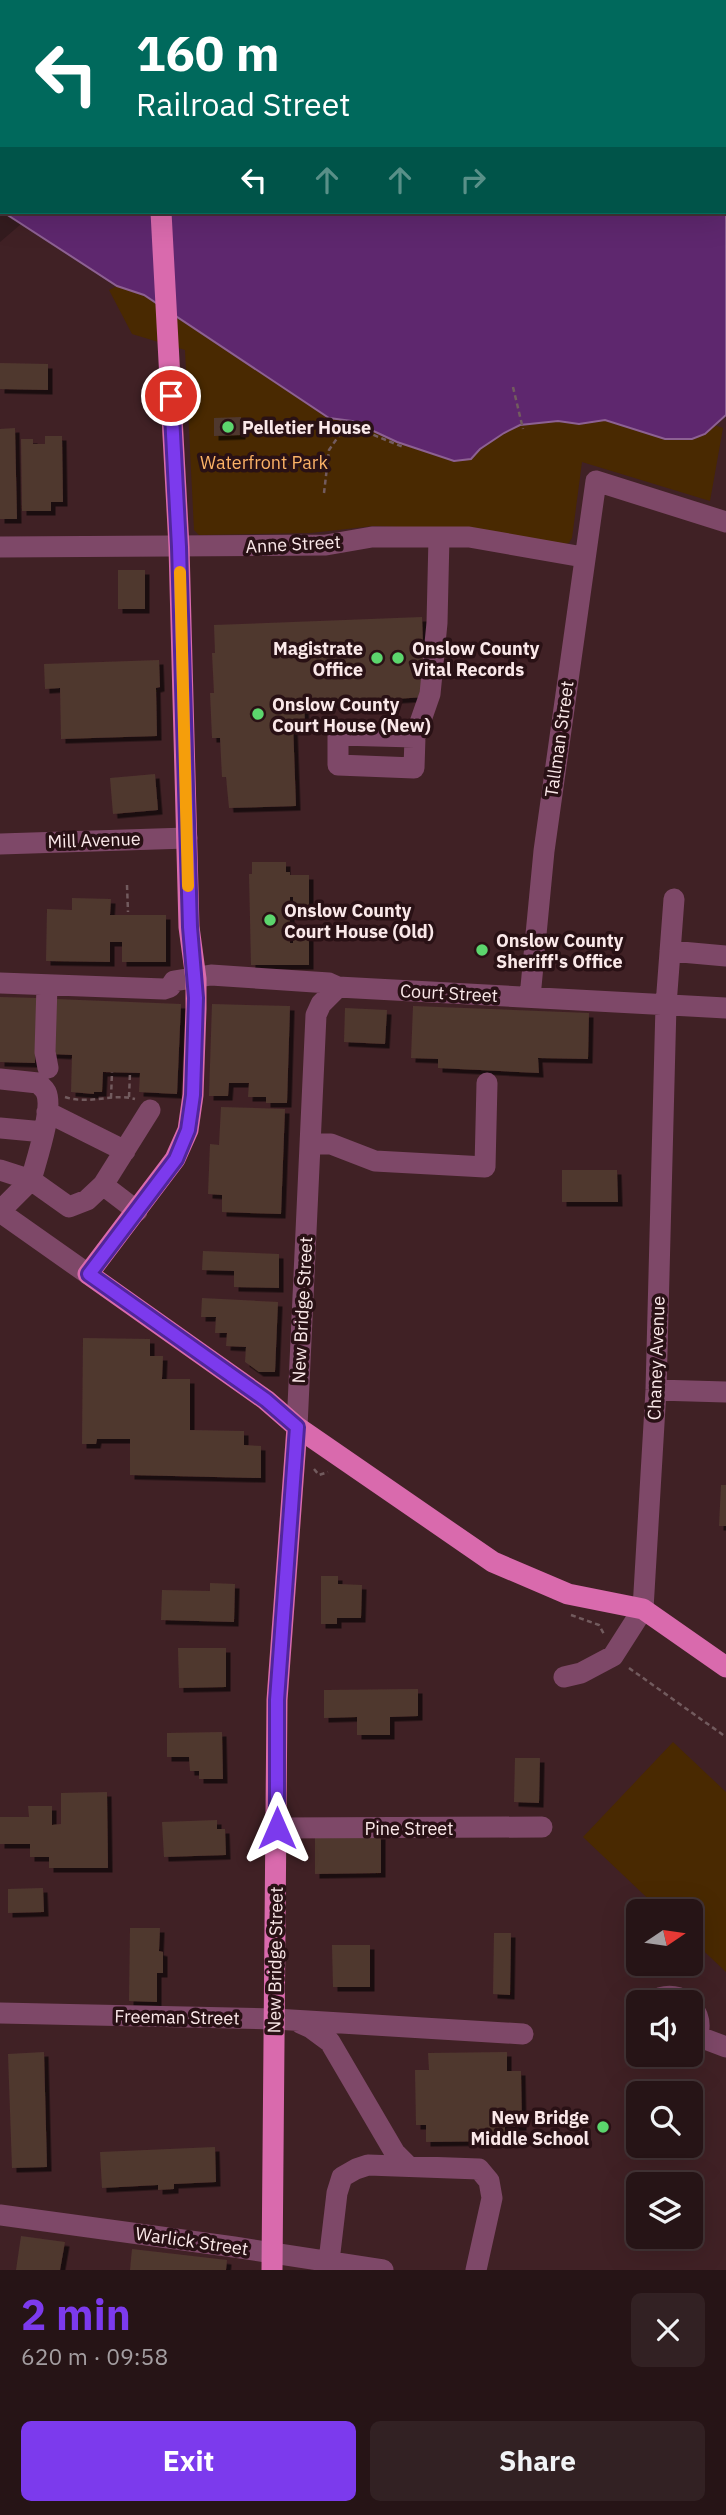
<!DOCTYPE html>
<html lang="en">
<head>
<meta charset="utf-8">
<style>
	:root { --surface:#261416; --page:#322123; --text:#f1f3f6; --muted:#a49ea1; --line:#423335; --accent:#7c3aed }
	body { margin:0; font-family:"IBM Plex Sans",sans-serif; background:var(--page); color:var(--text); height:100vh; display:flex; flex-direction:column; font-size:26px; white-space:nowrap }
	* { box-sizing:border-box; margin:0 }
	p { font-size:23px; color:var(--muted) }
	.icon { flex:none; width:38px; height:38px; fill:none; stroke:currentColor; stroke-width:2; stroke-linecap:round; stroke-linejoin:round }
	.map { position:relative; height:2270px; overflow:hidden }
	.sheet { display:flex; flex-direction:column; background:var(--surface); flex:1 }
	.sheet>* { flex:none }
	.hud { position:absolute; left:0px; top:0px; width:726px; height:214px; box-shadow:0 7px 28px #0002,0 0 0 2px var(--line); background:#00695c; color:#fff; overflow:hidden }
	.needle { width:46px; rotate:77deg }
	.tools { position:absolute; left:626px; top:1899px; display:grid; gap:14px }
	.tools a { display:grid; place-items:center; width:77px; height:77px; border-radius:10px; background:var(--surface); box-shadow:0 7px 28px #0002,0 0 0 2px var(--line); font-size:35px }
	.pin { position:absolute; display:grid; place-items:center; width:60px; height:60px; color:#fff; margin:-30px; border:4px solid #fff; border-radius:50%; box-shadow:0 2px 7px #0007 }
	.me { position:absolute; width:77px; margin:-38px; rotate:0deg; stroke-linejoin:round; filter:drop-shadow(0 0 5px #0008) }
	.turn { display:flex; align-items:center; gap:24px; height:147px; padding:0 21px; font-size:32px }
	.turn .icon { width:91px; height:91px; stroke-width:2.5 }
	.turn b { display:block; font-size:49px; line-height:60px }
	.lanes { display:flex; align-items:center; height:66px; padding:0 21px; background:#0003; justify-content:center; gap:35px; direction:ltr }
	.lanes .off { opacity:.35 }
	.round { display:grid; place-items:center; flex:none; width:74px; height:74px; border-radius:10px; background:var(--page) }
	.summary { display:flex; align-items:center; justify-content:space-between; height:119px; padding:0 21px }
	h1 { font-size:42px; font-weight:700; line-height:52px; color:var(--accent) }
	.action { display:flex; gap:14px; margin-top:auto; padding:14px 21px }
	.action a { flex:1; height:80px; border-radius:10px; background:var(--accent); color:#fff; font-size:28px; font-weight:700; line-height:80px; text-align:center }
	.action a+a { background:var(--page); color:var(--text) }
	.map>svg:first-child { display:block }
	.built { fill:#402125; fill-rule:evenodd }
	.green { fill:#492901 }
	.water { fill:#5e276e; stroke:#8d6193; stroke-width:2 }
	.building { fill:#50372f; filter:url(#shadow) }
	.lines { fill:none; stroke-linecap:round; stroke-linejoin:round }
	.path { stroke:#725b5e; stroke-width:2.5; stroke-dasharray:5 3.5; stroke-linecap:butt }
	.minor { stroke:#7e4868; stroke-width:21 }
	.major { stroke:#d96aad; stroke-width:21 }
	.route-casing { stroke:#51269a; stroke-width:18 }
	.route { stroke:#7c3aed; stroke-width:12 }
	.slow { stroke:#f59e0b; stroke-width:12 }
	.poi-dot { fill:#5cd56d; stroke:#291115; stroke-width:2.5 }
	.labels { text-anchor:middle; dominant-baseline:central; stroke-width:7; stroke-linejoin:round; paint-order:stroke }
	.poi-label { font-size:18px; font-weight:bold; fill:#fae8e9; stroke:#291115; text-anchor:start }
	.park-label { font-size:18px; fill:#fbb266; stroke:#291115 }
	.street-label { font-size:18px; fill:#fae8e9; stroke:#291115 }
</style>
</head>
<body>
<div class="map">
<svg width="726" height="2270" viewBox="0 0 726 2270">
	<defs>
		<filter id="shadow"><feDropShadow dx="4.5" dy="4.5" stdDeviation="0" flood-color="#0009"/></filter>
	</defs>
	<rect width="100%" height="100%" fill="#331b1e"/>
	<path class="built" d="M 21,224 L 117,286 L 144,295 L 352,421 L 397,442 L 454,461 L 480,449 L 520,425 L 605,420 L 705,434 L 726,415 L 726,2270 L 0,2270 L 0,242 ZM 639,1911 L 691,1911 L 691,1964 L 639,1964 ZM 639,2002 L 691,2002 L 691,2054 L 639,2054 ZM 639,2093 L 691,2093 L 691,2146 L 639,2146 ZM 639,2184 L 691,2184 L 691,2236 L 639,2236 Z"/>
	<path class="green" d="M 172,0 L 301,0 L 300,2 Z
		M 117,286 L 144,295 L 329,418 L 352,421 L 397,442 L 454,461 L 471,459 L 480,449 L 504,433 L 520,425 L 558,421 L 579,424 L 605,420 L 638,431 L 705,434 L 714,425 L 723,428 L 710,501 L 582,462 L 572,538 L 569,543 L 562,545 L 481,530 L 373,526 L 311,533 L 199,535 L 194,530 L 185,350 L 132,334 L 109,290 Z
		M 673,1742 L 726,1792 L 726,1972 L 691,1939 L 691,1911 L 661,1911 L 583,1837 Z"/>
	<path class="water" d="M 0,0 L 112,2 L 2,2 L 2,211 Z
		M 301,0 L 726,0 L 726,415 L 705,434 L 692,439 L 665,439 L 605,420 L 579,424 L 558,421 L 520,425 L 504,433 L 480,449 L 471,459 L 454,461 L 397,442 L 352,421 L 329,418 L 144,295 L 117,286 L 3,212 L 724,212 L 724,2 L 300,2 Z"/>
	<path class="building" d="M 0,363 L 48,364 L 48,390 L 0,389 Z
		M 241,417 L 241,435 L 214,436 L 214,418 Z
		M 15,428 L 17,519 L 0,519 L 0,429 Z
		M 45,436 L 62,436 L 63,502 L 51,502 L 51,511 L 22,511 L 21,439 L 33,439 L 33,444 L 45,444 Z
		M 118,570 L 145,570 L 145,609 L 118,609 Z
		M 422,617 L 425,697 L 304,705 L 305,723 L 293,723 L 296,806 L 229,808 L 226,777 L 222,777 L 220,738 L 212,738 L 210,693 L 214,693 L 212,653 L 215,653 L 214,625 Z
		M 159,660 L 160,687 L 156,688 L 157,736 L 61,739 L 60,688 L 45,689 L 44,664 Z
		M 155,774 L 158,810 L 113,814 L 110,778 Z
		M 252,862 L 286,862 L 286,872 L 290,872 L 290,875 L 309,875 L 309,910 L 293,911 L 293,897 L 290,897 L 290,943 L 293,943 L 293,930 L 309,930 L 309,965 L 251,965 L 249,874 L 252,874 Z
		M 72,898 L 111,899 L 110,915 L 166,915 L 166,962 L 122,962 L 122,942 L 110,942 L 110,962 L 46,961 L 47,909 L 72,910 Z
		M 0,997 L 37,998 L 35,1063 L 0,1062 Z
		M 55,999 L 181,1004 L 177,1094 L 139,1092 L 140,1073 L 103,1072 L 102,1092 L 94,1092 L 94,1094 L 71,1092 L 72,1055 L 52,1054 Z
		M 212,1004 L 290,1006 L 287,1103 L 266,1103 L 266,1097 L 248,1097 L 249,1083 L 229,1083 L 228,1096 L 209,1096 Z
		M 413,1006 L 589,1013 L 588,1059 L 538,1058 L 539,1073 L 438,1068 L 438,1059 L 411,1058 Z
		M 345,1008 L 387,1010 L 385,1044 L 344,1042 Z
		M 221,1107 L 285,1109 L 281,1214 L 222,1212 L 222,1195 L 208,1194 L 210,1144 L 219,1145 Z
		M 562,1170 L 617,1170 L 618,1202 L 562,1202 Z
		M 203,1251 L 279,1254 L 279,1288 L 234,1287 L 234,1271 L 202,1270 Z
		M 202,1298 L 278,1302 L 275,1372 L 259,1372 L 245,1362 L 246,1347 L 226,1346 L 227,1333 L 215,1333 L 216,1317 L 201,1317 Z
		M 83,1338 L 150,1339 L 150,1356 L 163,1356 L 162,1379 L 190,1379 L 190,1430 L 244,1431 L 244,1445 L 261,1446 L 261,1478 L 130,1475 L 130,1439 L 97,1439 L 96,1444 L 82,1444 Z
		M 721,1485 L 726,1485 L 726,1526 L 719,1526 Z
		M 321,1576 L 338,1576 L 338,1584 L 362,1585 L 361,1618 L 337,1618 L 337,1624 L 321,1624 Z
		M 210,1583 L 235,1584 L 234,1622 L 161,1620 L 162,1590 L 210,1591 Z
		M 178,1648 L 226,1648 L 226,1687 L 179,1688 Z
		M 418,1689 L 418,1716 L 390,1717 L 390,1735 L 357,1735 L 357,1717 L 324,1718 L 324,1690 Z
		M 222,1732 L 223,1779 L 199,1779 L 199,1771 L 190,1771 L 189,1757 L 167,1757 L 167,1733 Z
		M 515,1758 L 540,1758 L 539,1803 L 514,1802 Z
		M 107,1792 L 108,1868 L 49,1868 L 49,1857 L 30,1857 L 30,1844 L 0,1844 L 0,1817 L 29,1817 L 28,1806 L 52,1806 L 52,1825 L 61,1824 L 61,1793 Z
		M 217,1820 L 217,1829 L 225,1829 L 226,1855 L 164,1857 L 162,1822 Z
		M 315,1835 L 381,1835 L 381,1873 L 315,1874 Z
		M 43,1888 L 44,1912 L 8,1913 L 8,1889 Z
		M 130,1928 L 160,1928 L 159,1951 L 163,1952 L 163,1973 L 157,1973 L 157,2002 L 129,2001 Z
		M 494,1933 L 511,1933 L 510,1995 L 493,1994 Z
		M 332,1945 L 370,1945 L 370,1987 L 333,1987 Z
		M 44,2052 L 47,2167 L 12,2168 L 8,2054 Z
		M 507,2052 L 507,2071 L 521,2071 L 522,2126 L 505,2127 L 505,2141 L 426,2142 L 426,2125 L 416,2125 L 415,2070 L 429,2070 L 428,2053 Z
		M 215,2147 L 216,2182 L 174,2184 L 174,2189 L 158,2190 L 158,2185 L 102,2188 L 100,2152 Z
		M 21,2236 L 65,2242 L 60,2270 L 16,2270 Z
		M 132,2249 L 227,2260 L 226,2270 L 130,2270 Z"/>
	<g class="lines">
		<path class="path" d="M 513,387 L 523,429
			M 342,422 L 403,447
			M 324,493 L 329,450 L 347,424
			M 127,885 L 128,912
			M 65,1097 C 89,1105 112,1093 135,1099
			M 129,1097 L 130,1073
			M 111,1098 L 112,1072
			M 314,1469 L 319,1475 L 328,1472
			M 571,1615 L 599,1625 L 605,1636
			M 629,1668 L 726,1737"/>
		<path class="minor" d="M 0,547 L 326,545 L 372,537 L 469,537 L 583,557
			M 415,737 L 414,768 L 338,765 L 338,735 L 415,737 L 430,694 L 437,623 L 439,537
			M 0,844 L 187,838
			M 670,951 L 726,956
			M 0,983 L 164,989 L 170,987 L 174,981 L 211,975 L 329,983 L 338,987 L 726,1008
			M 47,985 L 45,1052 L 48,1068
			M 530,997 L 544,851 L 596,481 L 726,522
			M 0,1079 L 38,1083 C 41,1086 44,1088 46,1092 C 54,1109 36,1161 31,1180 L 69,1207 L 87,1200 L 103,1185 L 137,1211
			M 47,1112 L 125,1151
			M 0,1128 L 44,1132
			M 310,1144 L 331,1144 L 375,1161 L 485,1167 L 487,1083
			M 0,1170 L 31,1180 L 0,1211
			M 103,1185 L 150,1110
			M 0,1212 L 88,1274
			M 656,1390 L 726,1392
			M 297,1427 L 316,1015 L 321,1004 L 338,987
			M 564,1677 L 581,1673 L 613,1656 L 643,1609 L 656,1390 L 666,1005 L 674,899
			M 277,1828 L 542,1827
			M 651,2002 C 664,1994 675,1994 688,2002
			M 691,2005 C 702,2019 701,2033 691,2047
			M 0,2013 L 275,2019 L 523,2034
			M 300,2023 L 311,2028 L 330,2042 L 395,2153 L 408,2166
			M 697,2036 L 726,2047
			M 661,2054 L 678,2054
			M 0,2215 L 234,2247 L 383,2270
			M 329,2261 L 337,2193 L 342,2177 L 356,2169 L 368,2165 L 479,2169 L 489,2181 L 492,2198 L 476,2270"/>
		<path class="major" d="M 150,0 L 150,2
			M 610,0 L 611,2
			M 724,201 L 726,203
			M 161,212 L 179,547 L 189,927 L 196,979 L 196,1009 L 193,1095 L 188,1130 L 175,1159 L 88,1274 L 266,1400 L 297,1427 L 493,1562 L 568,1594 L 643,1609 L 726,1667
			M 272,2270 L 277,1700 L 297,1427"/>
	</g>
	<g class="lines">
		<defs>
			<path id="route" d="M 171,396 L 179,547 L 190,927 L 196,998 L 193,1095 L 188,1130 L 176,1159 L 89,1274 L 266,1400 L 297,1427 L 277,1700 L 277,1828"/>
		</defs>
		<use href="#route" class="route-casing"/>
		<use href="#route" class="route"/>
		<path class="slow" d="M 180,572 L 188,886"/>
	</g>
	<g class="poi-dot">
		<circle cx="228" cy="427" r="7"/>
		<circle cx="377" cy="658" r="7"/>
		<circle cx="398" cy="658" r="7"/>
		<circle cx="258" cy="714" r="7"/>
		<circle cx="270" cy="920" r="7"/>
		<circle cx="482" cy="950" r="7"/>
		<circle cx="603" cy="2127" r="7"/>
	</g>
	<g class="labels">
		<g class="poi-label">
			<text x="242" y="427">Pelletier House</text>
			<text x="363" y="648" text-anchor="end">Magistrate<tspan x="363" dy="21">Office</tspan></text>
			<text x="412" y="648">Onslow County<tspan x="412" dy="21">Vital Records</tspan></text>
			<text x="272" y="704">Onslow County<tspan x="272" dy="21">Court House (New)</tspan></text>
			<text x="284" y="910">Onslow County<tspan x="284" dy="21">Court House (Old)</tspan></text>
			<text x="496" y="940">Onslow County<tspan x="496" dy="21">Sheriff's Office</tspan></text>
			<text x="589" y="2117" text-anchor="end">New Bridge<tspan x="589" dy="21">Middle School</tspan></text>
		</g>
		<g class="park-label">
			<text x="264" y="462">Waterfront Park</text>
		</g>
		<g class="street-label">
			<text transform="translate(293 544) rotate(-3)">Anne Street</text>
			<text transform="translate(559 739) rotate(-82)">Tallman Street</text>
			<text transform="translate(94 840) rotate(-2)">Mill Avenue</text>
			<text transform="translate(449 993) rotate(3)">Court Street</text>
			<text transform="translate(302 1310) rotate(-87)">New Bridge Street</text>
			<text transform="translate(656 1358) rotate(-88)">Chaney Avenue</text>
			<text x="409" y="1828">Pine Street</text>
			<text transform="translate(275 1960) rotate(-89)">New Bridge Street</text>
			<text transform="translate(177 2017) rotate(1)">Freeman Street</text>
			<text transform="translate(192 2241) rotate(8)">Warlick Street</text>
		</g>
	</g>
</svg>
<div class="tools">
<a><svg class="needle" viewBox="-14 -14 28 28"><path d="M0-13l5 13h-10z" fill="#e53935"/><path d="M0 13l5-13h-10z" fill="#a49ea1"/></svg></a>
<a><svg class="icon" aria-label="sound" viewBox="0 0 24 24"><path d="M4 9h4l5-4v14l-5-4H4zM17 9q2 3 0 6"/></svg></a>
<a><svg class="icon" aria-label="search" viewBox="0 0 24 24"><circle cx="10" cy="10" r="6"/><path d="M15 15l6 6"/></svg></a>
<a><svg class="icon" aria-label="layers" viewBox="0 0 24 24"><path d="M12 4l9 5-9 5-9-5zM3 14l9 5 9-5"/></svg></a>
</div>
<div class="pin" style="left:171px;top:396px;background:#d93025"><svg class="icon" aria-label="arrive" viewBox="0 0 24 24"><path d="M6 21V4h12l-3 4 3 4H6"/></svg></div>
<svg class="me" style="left:277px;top:1828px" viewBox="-20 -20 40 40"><path d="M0-17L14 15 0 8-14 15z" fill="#7c3aed" stroke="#fff" stroke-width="4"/></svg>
<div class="hud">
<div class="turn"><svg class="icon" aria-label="left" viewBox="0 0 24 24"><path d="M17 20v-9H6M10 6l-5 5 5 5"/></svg><div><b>160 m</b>Railroad Street</div></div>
<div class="lanes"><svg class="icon" aria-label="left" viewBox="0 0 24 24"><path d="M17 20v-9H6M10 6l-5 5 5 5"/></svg><svg class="icon off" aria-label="ahead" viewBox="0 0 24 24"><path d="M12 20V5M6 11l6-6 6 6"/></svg><svg class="icon off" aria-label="ahead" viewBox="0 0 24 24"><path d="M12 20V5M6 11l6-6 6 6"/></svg><svg class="icon off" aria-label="right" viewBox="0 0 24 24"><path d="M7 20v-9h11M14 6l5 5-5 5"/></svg></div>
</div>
</div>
<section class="sheet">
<div class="summary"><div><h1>2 min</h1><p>620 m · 09:58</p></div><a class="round"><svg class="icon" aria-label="close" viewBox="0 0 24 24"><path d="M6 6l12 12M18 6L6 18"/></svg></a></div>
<div class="action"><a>Exit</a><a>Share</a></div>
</section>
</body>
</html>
